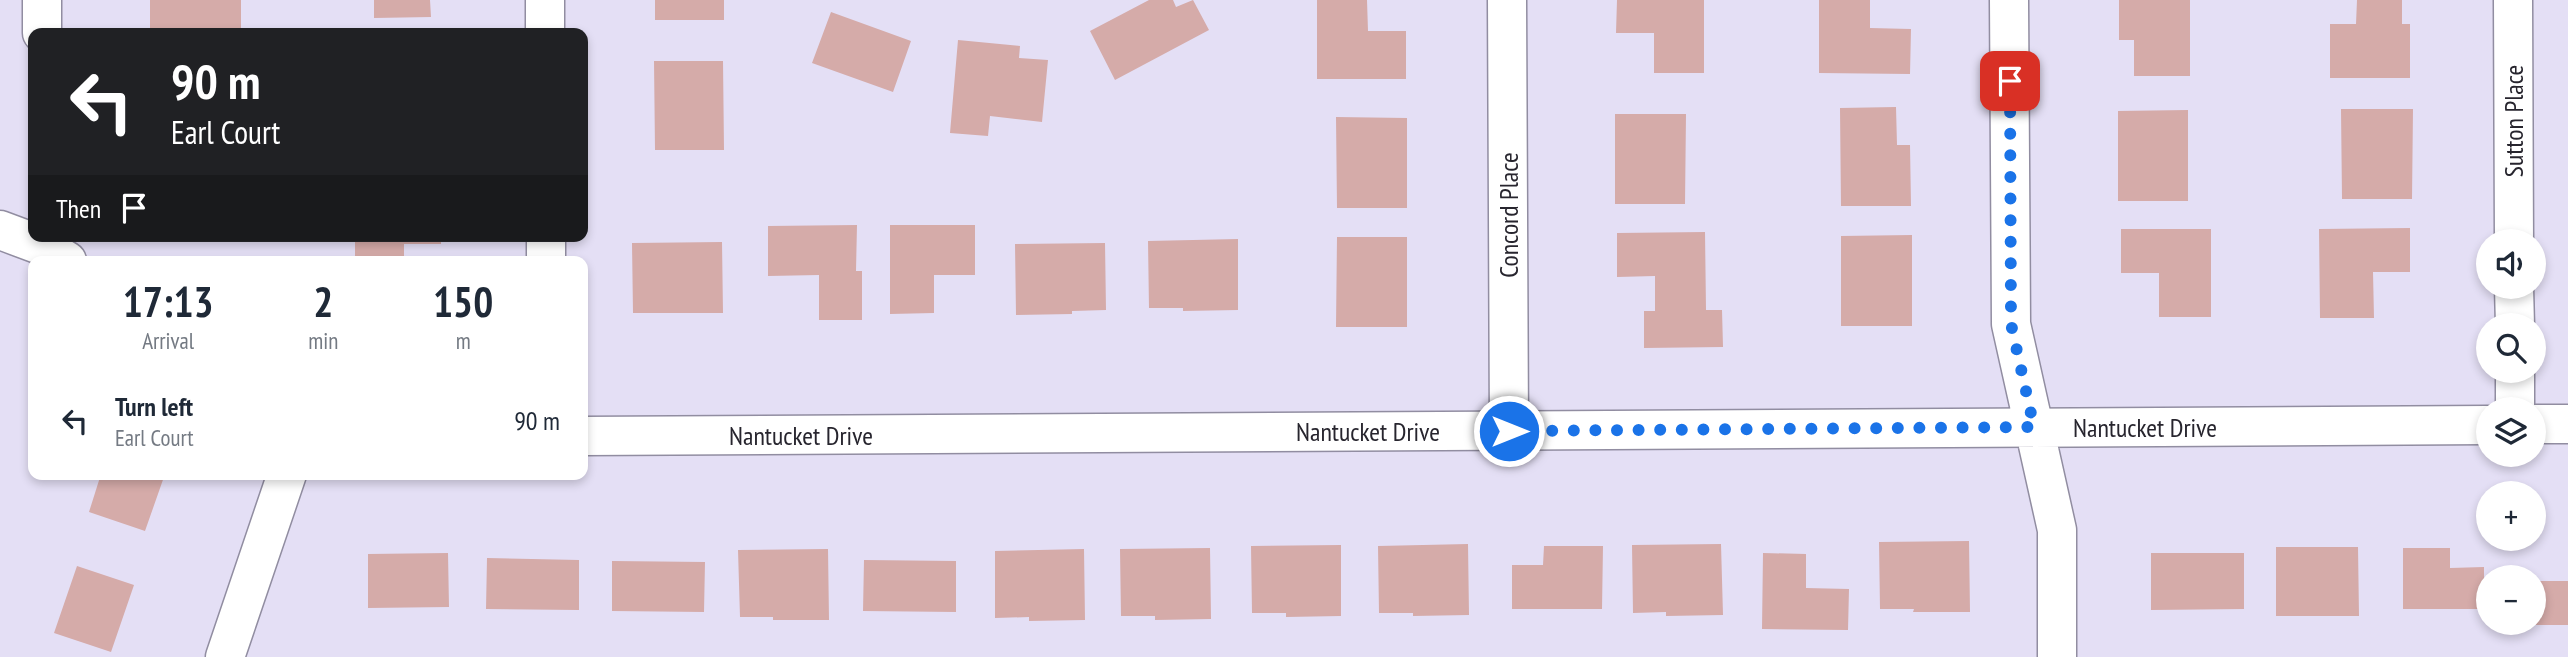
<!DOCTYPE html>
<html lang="en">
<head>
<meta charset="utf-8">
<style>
	:root { --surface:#fff; --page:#f2f2f3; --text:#1f2937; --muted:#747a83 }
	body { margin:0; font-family:"PT Sans Narrow",sans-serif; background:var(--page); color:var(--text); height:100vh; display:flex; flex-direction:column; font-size:26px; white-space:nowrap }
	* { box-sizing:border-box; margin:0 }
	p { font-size:23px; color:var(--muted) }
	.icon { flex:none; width:38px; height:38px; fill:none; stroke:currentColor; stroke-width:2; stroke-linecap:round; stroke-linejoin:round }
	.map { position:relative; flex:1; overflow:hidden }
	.details { position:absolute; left:28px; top:256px; width:560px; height:224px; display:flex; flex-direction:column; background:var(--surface); border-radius:14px; box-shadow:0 4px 10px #0003 }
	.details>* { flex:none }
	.guide { position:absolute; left:28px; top:28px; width:560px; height:214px; border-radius:14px; box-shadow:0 4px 10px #0003; background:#202124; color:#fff; overflow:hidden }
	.fabs { position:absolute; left:2476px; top:229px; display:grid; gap:14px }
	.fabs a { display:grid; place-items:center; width:70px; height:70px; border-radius:50%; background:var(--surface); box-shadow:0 4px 10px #0003; font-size:35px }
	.pin { position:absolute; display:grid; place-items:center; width:60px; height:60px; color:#fff; margin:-30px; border-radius:14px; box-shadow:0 4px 10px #0006 }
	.me { position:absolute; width:77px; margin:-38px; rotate:90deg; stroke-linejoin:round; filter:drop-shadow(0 0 5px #0008) }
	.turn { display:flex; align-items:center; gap:24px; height:147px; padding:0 28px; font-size:32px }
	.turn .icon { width:91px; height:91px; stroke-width:2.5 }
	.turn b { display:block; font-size:49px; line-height:60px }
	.then { display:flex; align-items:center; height:66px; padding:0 28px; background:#0003; gap:14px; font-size:26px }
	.eta { display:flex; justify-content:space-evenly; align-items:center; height:119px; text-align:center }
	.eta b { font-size:42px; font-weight:600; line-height:49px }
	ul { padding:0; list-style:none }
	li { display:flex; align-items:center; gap:21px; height:91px; padding:0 28px }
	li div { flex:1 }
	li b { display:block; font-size:26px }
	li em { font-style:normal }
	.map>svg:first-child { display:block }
	.building { fill:#d5aba9 }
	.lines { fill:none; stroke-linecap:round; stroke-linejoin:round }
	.minor-casing { stroke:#918da1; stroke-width:41 }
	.minor { stroke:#fff; stroke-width:38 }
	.route { stroke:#1a73e8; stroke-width:12; stroke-dasharray:0 21.6 }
	.labels { text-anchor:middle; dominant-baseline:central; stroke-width:7; stroke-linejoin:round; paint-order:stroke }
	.street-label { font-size:26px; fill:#27252e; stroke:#fff }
</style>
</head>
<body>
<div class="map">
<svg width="2568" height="657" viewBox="0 0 2568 657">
	<rect width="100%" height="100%" fill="#e4dff5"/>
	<path class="building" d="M 150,0 L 241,0 L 241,33 L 150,33 Z
		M 374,0 L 430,0 L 431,17 L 374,18 Z
		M 655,0 L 724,0 L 724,20 L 655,20 Z
		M 1149,0 L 1173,0 L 1176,7 L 1193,0 L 1209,30 L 1115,80 L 1090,31 Z
		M 1317,0 L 1367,0 L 1368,31 L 1406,31 L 1406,79 L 1317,79 Z
		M 1617,0 L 1704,0 L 1704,73 L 1654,73 L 1654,33 L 1616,33 Z
		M 1819,0 L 1870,0 L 1870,28 L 1911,29 L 1910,74 L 1819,73 Z
		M 2119,0 L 2190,0 L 2190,76 L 2134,76 L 2134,40 L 2119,40 Z
		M 2357,0 L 2402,0 L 2402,24 L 2410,24 L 2410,78 L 2330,78 L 2330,24 L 2356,24 Z
		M 831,12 L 911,41 L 893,92 L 812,63 Z
		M 958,40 L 1020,46 L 1019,58 L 1048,60 L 1042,122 L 990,116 L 988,136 L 950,133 Z
		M 654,61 L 723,61 L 724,150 L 655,150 Z
		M 1896,107 L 1897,145 L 1910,145 L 1911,206 L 1841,206 L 1840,108 Z
		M 2341,109 L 2413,109 L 2412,199 L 2342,199 Z
		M 2188,110 L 2188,201 L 2118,201 L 2118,111 Z
		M 1615,114 L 1686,114 L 1685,204 L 1615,204 Z
		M 1336,117 L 1407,118 L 1407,208 L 1337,208 Z
		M 857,225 L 856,271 L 862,271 L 862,320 L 819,320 L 819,275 L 768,276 L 768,226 Z
		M 890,225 L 975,225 L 975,275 L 934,275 L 934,313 L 890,314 Z
		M 2410,228 L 2410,272 L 2373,272 L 2374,318 L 2320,318 L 2319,229 Z
		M 2121,229 L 2211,229 L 2211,317 L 2159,317 L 2159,273 L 2121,273 Z
		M 1705,232 L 1706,310 L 1722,310 L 1723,347 L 1644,348 L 1644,311 L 1655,311 L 1655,276 L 1617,277 L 1617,233 Z
		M 1912,235 L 1912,326 L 1841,326 L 1841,236 Z
		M 355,236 L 441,236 L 441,244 L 404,244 L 404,261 L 355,261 Z
		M 1337,237 L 1407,237 L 1407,327 L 1336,327 Z
		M 1238,239 L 1238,310 L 1183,311 L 1183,308 L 1149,308 L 1148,241 Z
		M 722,242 L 723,313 L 633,313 L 632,243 Z
		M 1105,243 L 1106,310 L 1072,311 L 1072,314 L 1016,315 L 1015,244 Z
		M 101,474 L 165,474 L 145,531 L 89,512 Z
		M 1969,541 L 1970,612 L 1913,612 L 1914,609 L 1880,609 L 1879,542 Z
		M 1468,544 L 1469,615 L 1413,616 L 1413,613 L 1379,613 L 1378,546 Z
		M 1721,544 L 1723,615 L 1666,616 L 1666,612 L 1633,613 L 1632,545 Z
		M 1341,545 L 1341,616 L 1286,617 L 1286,613 L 1252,613 L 1251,546 Z
		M 1544,546 L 1603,546 L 1602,609 L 1512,609 L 1512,565 L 1543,565 Z
		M 2276,547 L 2358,547 L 2359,616 L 2276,616 Z
		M 1210,548 L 1211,619 L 1155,620 L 1155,616 L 1121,616 L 1120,549 Z
		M 2403,548 L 2450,548 L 2450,568 L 2484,567 L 2484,609 L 2403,609 Z
		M 828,549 L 829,620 L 773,620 L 773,617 L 740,617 L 738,550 Z
		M 1084,549 L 1085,620 L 1029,621 L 1029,617 L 995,618 L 995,551 Z
		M 448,553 L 449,607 L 368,608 L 368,554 Z
		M 1763,553 L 1806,554 L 1806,588 L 1849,589 L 1848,630 L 1762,629 Z
		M 2151,553 L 2244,553 L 2244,609 L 2151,610 Z
		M 487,558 L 579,560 L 579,610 L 486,609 Z
		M 864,560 L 956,561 L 956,612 L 863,611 Z
		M 612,561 L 705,562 L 704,612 L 612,611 Z
		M 77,566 L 134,585 L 111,652 L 54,633 Z
		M 2534,581 L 2568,581 L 2568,625 L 2534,625 Z"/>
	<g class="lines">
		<defs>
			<path id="minor" d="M 42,0 L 42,33
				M 545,0 L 545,33
				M 1507,0 L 1509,431
				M 2009,0 L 2011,324 L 2057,530 L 2057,657
				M 2513,0 L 2514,242
				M 0,230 L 43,246 L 67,261
				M 546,236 L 546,261
				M 2514,287 L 2515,326
				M 2515,371 L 2515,410
				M 2534,424 L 2568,424
				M 583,436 L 2488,425
				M 225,657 L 287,474"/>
		</defs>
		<use href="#minor" class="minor-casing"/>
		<use href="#minor" class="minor"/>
	</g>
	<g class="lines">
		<path class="route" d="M 1509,431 L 2034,427 L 2011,324 L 2010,81"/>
	</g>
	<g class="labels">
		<g class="street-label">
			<text transform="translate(2513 121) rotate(-90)">Sutton Place</text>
			<text transform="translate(1508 215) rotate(-90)">Concord Place</text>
			<text x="2145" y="427">Nantucket Drive</text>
			<text x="1368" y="431">Nantucket Drive</text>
			<text x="801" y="435">Nantucket Drive</text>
		</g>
	</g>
</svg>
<div class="fabs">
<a><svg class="icon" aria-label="sound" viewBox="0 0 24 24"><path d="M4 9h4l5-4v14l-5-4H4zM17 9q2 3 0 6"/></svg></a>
<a><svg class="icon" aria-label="search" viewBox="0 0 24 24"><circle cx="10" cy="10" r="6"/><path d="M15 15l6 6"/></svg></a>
<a><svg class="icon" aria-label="layers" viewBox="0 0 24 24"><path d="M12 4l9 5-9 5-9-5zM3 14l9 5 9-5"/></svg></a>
<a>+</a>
<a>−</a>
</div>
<div class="pin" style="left:2010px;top:81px;background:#d93025"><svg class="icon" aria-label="arrive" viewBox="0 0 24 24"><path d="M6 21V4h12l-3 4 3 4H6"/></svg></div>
<svg class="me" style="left:1509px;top:431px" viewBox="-20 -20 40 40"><circle r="17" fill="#1a73e8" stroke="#fff" stroke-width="3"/><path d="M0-11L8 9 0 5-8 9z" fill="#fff"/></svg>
<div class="guide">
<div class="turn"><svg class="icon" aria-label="left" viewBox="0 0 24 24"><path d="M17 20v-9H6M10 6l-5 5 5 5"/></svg><div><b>90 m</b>Earl Court</div></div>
<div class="then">Then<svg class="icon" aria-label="arrive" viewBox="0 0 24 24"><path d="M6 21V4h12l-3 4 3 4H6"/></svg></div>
</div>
<section class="details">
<div class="eta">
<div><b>17:13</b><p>Arrival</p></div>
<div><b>2</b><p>min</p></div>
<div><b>150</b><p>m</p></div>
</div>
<ul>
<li><svg class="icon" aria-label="left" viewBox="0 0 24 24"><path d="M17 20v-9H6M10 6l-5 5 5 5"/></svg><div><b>Turn left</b><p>Earl Court</p></div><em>90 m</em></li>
</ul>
</section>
</div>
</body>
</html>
